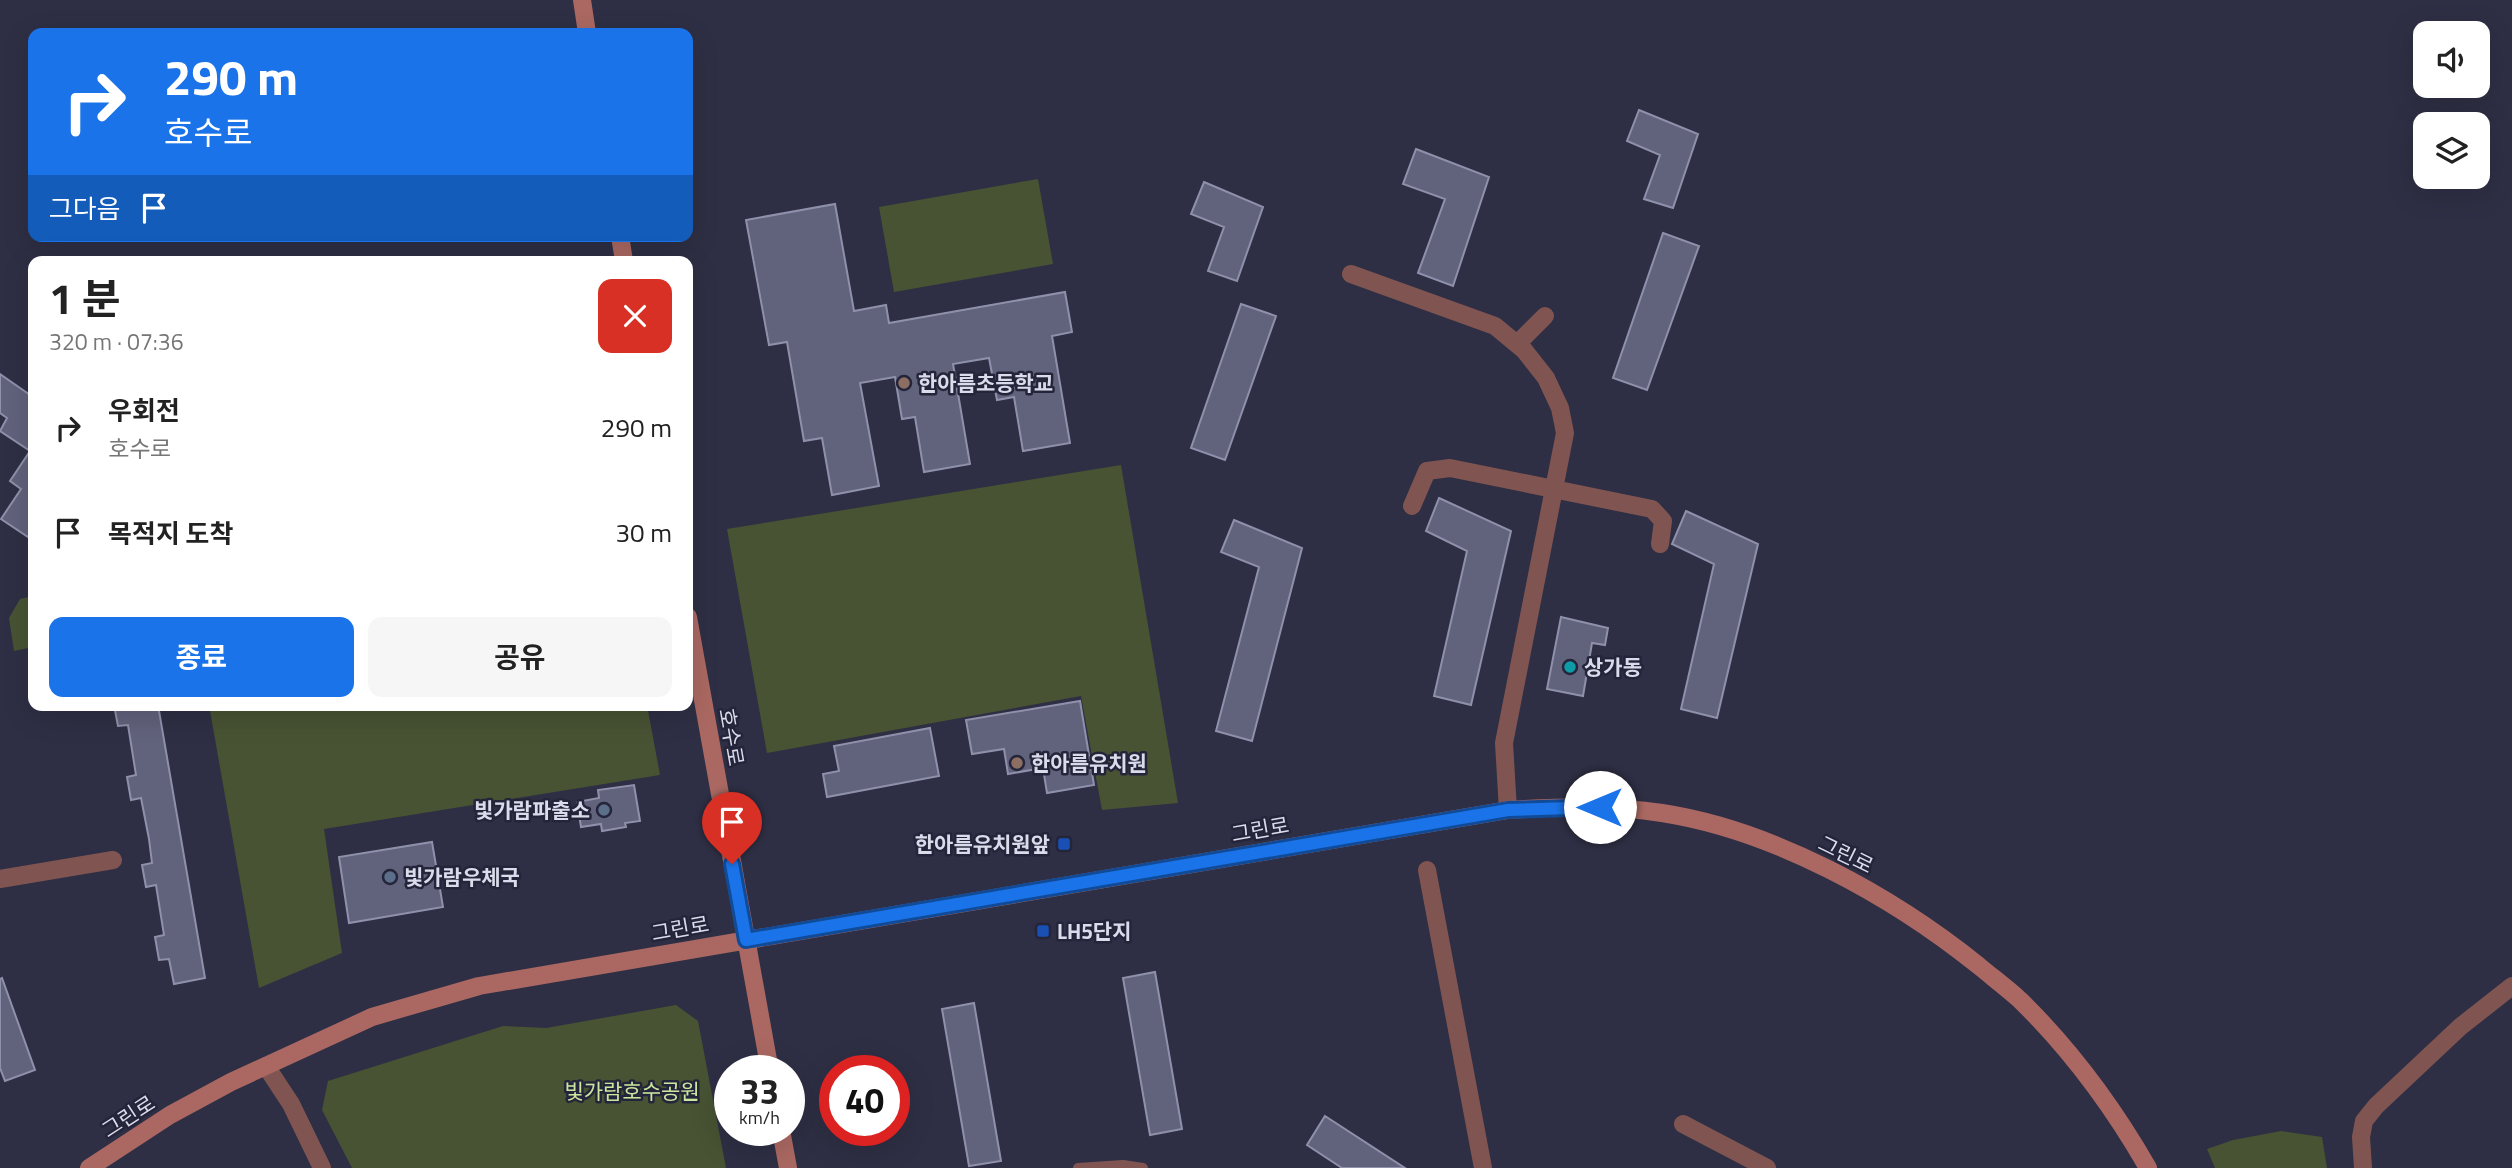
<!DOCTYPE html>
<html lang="ko">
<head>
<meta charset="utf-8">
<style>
	:root { --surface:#fff; --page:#f6f6f6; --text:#222; --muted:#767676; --accent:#1a73e8 }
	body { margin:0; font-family:"Titillium Web","Noto Sans KR",sans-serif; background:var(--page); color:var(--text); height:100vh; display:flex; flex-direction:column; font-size:26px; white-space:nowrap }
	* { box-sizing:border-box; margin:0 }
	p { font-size:23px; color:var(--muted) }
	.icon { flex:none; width:38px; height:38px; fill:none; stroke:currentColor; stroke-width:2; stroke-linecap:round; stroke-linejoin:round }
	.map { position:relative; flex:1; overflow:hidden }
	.sheet { position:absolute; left:28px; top:256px; width:665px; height:455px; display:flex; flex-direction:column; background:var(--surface); border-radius:14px; box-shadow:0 7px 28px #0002 }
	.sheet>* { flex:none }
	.hud { position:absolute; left:28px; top:28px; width:665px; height:214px; border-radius:14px; box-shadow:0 7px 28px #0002; background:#1a73e8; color:#fff; overflow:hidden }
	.tools { position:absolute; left:2413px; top:21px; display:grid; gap:14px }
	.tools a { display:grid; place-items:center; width:77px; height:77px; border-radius:14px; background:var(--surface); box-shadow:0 7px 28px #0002; font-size:35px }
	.speed { position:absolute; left:714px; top:1055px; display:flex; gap:14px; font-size:35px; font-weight:700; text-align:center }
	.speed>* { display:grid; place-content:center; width:91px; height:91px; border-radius:50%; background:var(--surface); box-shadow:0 7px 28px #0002; line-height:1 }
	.speed small { font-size:18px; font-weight:400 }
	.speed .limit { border:10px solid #d22; background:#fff; color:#111 }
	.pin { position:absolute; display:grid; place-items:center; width:60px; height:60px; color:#fff; margin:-72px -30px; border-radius:50% 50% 50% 0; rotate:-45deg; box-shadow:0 0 7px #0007 }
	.pin .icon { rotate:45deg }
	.me { position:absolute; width:77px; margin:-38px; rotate:270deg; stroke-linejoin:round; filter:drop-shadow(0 0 5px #0008) }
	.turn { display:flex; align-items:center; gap:24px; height:147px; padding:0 21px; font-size:32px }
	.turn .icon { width:91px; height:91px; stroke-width:2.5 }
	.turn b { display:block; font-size:49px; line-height:60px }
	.then { display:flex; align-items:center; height:66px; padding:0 21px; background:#0003; gap:14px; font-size:26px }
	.round { display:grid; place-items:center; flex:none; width:74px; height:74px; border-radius:14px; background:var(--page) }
	.head { display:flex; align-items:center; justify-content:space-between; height:119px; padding:0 21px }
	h1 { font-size:42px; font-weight:700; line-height:52px }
	.button { display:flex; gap:14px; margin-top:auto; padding:14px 21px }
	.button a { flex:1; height:80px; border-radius:14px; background:var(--accent); color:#fff; font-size:28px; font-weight:700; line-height:80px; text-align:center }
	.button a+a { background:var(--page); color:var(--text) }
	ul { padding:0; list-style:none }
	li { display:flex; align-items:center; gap:21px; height:105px; padding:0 21px }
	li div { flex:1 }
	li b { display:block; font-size:26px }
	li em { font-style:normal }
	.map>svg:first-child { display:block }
	.green { fill:#475333 }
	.building { fill:#61627b; stroke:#8f90ab; stroke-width:2 }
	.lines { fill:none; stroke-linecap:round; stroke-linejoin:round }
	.lane { stroke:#805551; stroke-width:10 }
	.street { stroke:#805551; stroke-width:18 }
	.secondary { stroke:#ab6862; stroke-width:18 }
	.route-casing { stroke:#114b97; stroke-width:18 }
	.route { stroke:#1a73e8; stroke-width:12 }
	.education-dot { fill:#8d6e63; stroke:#24253a; stroke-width:2.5 }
	.culture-dot { fill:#0f9aa8; stroke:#24253a; stroke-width:2.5 }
	.service-dot { fill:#5c6f8a; stroke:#24253a; stroke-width:2.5 }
	.transit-dot { fill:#1a4fb4; stroke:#24253a; stroke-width:2.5 }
	.labels { text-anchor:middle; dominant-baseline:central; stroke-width:5; stroke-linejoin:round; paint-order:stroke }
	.poi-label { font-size:21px; font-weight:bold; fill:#dbdceb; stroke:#24253a; text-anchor:start }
	.street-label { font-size:21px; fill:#dbdceb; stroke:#24253a }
	.park-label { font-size:21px; fill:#cbe79e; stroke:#24253a }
</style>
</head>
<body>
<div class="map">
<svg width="2512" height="1168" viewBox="0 0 2512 1168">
	<rect width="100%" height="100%" fill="#2e2f44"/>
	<path class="green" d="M 1038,179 L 1053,264 L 894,292 L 879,207 Z
		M 1121,465 L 1178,803 L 1102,810 L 1081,696 L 767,753 L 727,529 Z
		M 33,596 L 33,647 L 14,651 L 9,618 L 20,599 Z
		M 209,705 L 647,705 L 660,775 L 324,829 L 342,953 L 259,988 Z
		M 676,1005 L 698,1021 L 726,1168 L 352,1168 L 322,1110 L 328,1081 L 503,1026 L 546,1028 Z
		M 2281,1131 L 2322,1137 L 2327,1168 L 2215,1168 L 2207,1149 L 2233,1140 Z"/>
	<path class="building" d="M 1639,110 L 1698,134 L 1673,208 L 1644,199 L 1660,155 L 1627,141 Z
		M 1416,149 L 1489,177 L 1453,286 L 1418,273 L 1445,199 L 1403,184 Z
		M 1204,182 L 1263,207 L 1237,281 L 1208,271 L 1224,227 L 1191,214 Z
		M 835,204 L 854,311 L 886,305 L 889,323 L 1065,292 L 1072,332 L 1052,336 L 1070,443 L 1023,451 L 1014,397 L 997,400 L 989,358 L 953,364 L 970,464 L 924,472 L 915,417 L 902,419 L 895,377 L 860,383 L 879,486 L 832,495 L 822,438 L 804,441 L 787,342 L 769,345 L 746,220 Z
		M 1663,233 L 1699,246 L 1647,390 L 1613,378 Z
		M 1241,304 L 1276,316 L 1225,460 L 1191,448 Z
		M 0,374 L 33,397 L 33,528 L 28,537 L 1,519 L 21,489 L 10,481 L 30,451 L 0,431 L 7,418 L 0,413 Z
		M 1439,498 L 1511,531 L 1471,705 L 1434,696 L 1467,551 L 1426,531 Z
		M 1686,511 L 1758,544 L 1717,718 L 1681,709 L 1714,564 L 1672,544 Z
		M 1234,520 L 1302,548 L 1252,741 L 1216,731 L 1259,567 L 1221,552 Z
		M 1561,617 L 1608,628 L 1605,645 L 1592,643 L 1583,696 L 1547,689 Z
		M 1080,701 L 1094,785 L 1047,793 L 1043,768 L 1008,774 L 1004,749 L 972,754 L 966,720 Z
		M 114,705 L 158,705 L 205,978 L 174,984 L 169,959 L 159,960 L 155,937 L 164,935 L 156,885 L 146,887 L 142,865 L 152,863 L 149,839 L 141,798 L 131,800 L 127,777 L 136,775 L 128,725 L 118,726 Z
		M 930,728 L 939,776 L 827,797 L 823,774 L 839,771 L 834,746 Z
		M 634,785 L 640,821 L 625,823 L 626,827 L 602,831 L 601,824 L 581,827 L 577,802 L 599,798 L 598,790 Z
		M 432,842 L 443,907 L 349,923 L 339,857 Z
		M 1155,972 L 1182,1129 L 1150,1135 L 1123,978 Z
		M 2,978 L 35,1070 L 5,1081 L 0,1068 L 0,979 Z
		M 974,1003 L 1001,1161 L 969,1166 L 942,1009 Z
		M 1325,1116 L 1405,1168 L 1342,1168 L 1307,1145 Z"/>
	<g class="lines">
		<path class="lane" d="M 1078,1168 L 1123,1165 L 1143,1168"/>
		<path class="street" d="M 1351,274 L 1495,326 L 1524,350 L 1546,378 L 1560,408 L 1565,433 L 1504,743 L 1508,810
			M 1517,344 L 1545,316
			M 1412,506 L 1427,471 L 1450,468 L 1652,509 L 1663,521 L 1660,544
			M 1427,870 L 1483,1168
			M 0,879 L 113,860
			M 266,1066 L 291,1104 L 322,1168
			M 1683,1124 L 1767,1168
			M 2363,1168 L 2361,1137 L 2364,1121 L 2376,1106 L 2460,1027 L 2512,986"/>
		<path class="secondary" d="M 582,0 L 587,33
			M 620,236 L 624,261
			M 688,617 L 770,1071
			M 781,1130 L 788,1168
			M 89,1168 L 170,1115 L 231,1082 L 372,1017 L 479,986 L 1508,810 C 1559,807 1611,805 1662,813 C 1773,830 1892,896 1979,966 C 1992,977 2007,988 2020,1000 C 2070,1049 2113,1107 2148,1168"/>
	</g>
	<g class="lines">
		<defs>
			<path id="route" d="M 732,864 L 746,940 L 1508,810 L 1600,807"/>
		</defs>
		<use href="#route" class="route-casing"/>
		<use href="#route" class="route"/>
	</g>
	<g class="education-dot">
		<circle cx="904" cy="383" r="7"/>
		<circle cx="1017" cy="763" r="7"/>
	</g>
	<circle class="culture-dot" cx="1570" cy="667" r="7"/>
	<g class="service-dot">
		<circle cx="604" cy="810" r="7"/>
		<circle cx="390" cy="877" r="7"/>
	</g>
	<g class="transit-dot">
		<rect x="1057" y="837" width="14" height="14" rx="3.5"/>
		<rect x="1036" y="924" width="14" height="14" rx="3.5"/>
	</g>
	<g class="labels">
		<g class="poi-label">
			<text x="918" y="383">한아름초등학교</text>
			<text x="1584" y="667">상가동</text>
			<text x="1031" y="763">한아름유치원</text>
			<text x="590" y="810" text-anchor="end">빛가람파출소</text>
			<text x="1050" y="844" text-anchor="end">한아름유치원앞</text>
			<text x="404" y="877">빛가람우체국</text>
			<text x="1057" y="931">LH5단지</text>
		</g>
		<g class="street-label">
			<text transform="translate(732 737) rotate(80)">호수로</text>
			<text transform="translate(1260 829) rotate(-10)">그린로</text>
			<text transform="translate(1846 854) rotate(26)">그린로</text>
			<text transform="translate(680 928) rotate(-10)">그린로</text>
			<text transform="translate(128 1116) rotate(-33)">그린로</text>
		</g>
		<g class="park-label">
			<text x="632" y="1091">빛가람호수공원</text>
		</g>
	</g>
</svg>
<div class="tools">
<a><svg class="icon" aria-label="sound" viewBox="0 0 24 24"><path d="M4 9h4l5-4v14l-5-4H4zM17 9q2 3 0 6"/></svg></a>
<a><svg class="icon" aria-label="layers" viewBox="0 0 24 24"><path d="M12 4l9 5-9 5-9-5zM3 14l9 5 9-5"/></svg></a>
</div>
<div class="speed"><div>33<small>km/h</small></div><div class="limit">40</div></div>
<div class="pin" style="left:732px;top:864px;background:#d93025"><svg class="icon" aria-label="arrive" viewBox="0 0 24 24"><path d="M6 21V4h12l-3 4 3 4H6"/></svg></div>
<svg class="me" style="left:1600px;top:807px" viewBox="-20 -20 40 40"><circle r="19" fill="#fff"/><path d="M0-13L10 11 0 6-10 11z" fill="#1a73e8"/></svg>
<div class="hud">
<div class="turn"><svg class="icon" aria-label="right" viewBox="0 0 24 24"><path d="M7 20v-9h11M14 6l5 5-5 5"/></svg><div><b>290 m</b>호수로</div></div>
<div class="then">그다음<svg class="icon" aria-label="arrive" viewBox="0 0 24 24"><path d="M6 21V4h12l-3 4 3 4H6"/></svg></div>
</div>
<section class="sheet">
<div class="head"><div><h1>1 분</h1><p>320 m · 07:36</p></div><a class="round" style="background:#d93025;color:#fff"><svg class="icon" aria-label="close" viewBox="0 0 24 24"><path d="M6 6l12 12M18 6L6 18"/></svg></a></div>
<ul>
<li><svg class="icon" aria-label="right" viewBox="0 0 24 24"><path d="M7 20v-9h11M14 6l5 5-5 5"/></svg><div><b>우회전</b><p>호수로</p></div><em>290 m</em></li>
<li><svg class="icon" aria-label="arrive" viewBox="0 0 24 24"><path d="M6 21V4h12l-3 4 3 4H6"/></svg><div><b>목적지 도착</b></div><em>30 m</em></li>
</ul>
<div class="button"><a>종료</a><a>공유</a></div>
</section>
</div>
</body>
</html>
